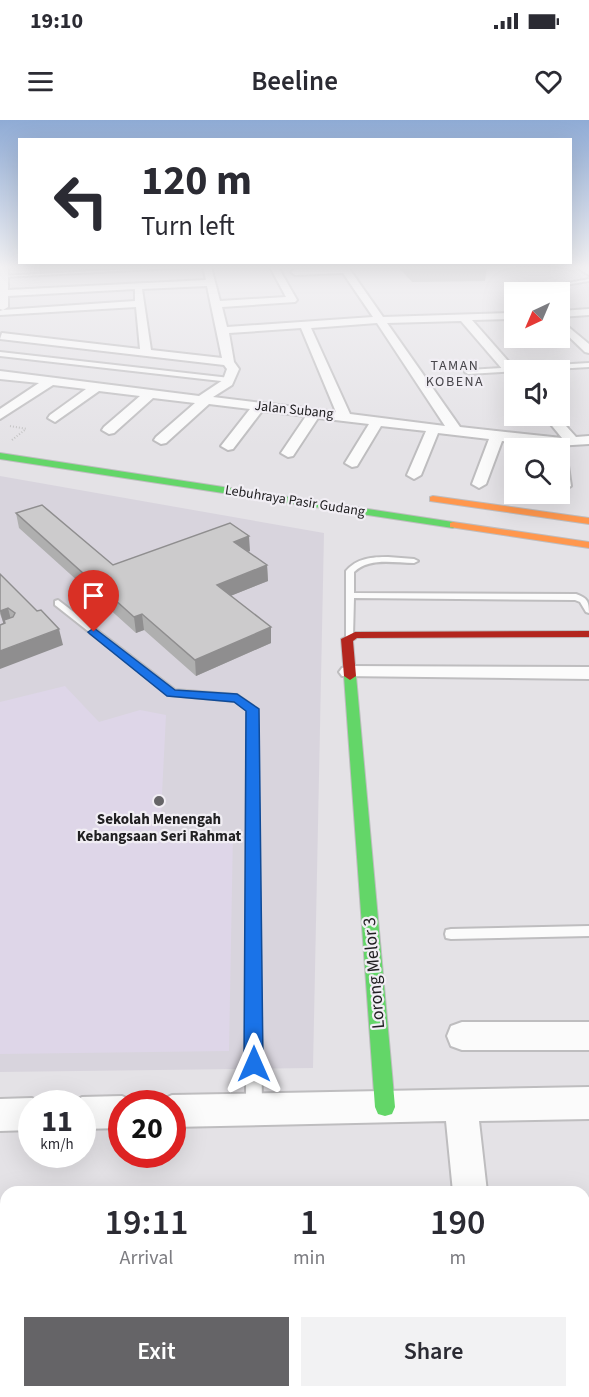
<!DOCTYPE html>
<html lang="en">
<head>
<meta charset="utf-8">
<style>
	:root { --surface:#fff; --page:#f2f2f3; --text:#2b2b33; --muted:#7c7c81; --accent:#656467 }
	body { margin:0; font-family:"Source Sans 3",sans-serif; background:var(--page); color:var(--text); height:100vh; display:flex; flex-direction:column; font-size:22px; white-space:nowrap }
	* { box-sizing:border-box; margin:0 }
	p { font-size:20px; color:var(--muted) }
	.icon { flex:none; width:33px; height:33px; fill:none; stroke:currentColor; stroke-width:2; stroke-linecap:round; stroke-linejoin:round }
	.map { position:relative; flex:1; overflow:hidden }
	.sheet { position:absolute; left:0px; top:1066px; width:590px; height:212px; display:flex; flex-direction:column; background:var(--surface); border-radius:18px 18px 0 0; box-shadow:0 6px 24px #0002 }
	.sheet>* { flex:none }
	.top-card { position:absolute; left:18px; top:18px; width:554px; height:126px; border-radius:0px; box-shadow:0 6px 24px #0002; background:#fff; color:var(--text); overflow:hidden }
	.needle { width:39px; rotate:224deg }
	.tools { position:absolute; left:504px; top:162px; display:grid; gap:12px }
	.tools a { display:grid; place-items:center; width:66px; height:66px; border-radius:0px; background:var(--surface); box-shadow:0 6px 24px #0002; font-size:30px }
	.speed { position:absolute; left:18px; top:970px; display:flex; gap:12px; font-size:30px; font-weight:700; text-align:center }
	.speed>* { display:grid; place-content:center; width:78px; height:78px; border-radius:50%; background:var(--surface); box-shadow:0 6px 24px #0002; line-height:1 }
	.speed small { font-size:15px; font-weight:400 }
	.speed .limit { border:9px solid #d22; background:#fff; color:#111 }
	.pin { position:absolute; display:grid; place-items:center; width:51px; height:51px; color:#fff; margin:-62px -26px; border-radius:50% 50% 50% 0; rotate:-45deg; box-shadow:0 0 6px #0007 }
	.pin .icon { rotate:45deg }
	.me { position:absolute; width:66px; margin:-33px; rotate:0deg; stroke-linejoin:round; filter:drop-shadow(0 0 4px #0008) }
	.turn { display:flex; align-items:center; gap:21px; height:126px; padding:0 24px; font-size:27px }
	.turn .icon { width:78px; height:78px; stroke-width:2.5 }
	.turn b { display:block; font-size:42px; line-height:51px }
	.eta { display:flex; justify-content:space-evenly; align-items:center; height:102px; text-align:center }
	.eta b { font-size:36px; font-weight:600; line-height:42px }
	.action { display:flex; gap:12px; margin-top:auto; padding:12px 24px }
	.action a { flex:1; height:69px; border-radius:0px; background:var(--accent); color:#fff; font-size:24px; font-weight:600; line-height:69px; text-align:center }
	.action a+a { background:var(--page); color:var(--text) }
	.status { display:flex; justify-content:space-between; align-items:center; height:42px; padding:0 30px; background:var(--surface); direction:ltr }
	.status svg { height:16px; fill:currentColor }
	header { display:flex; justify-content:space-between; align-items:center; height:78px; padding:0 24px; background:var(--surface); font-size:27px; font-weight:600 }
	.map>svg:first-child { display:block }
	.built { fill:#d8d4dd }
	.green { fill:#ded6e8 }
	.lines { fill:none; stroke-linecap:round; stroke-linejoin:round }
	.lane-casing { stroke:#bebdbf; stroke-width:4 }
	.street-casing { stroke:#bebdbf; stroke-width:4 }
	.fast-casing { stroke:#bebdbf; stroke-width:2 }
	.slow-casing { stroke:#bebdbf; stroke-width:2 }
	.jam-casing { stroke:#bebdbf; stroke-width:2 }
	.path { stroke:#c1c1c1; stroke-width:2; stroke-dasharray:1 2; stroke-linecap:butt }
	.lane { fill:#fbfbfb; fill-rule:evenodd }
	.street { fill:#fbfbfb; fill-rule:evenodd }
	.fast { fill:#63d668; fill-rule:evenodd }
	.slow { fill:#ff974d; fill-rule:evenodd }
	.jam { fill:#b3261e; fill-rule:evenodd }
	.wall { fill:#afafaf }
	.shaded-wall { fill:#8f8e8f }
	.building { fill:#cccbcc; stroke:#8f8e8f; stroke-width:1.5 }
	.route { fill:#1a73e8; stroke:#114b97; stroke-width:1.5 }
	.poi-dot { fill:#656467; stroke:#f1eef4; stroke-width:2 }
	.labels { text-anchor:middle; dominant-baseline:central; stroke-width:4.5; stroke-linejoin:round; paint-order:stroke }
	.far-neighbourhood-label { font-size:14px; letter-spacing:1.5px; fill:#49474c; stroke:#f1eef4 }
	.far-street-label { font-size:14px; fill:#212022; stroke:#f1eef4 }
	.poi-label { font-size:15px; font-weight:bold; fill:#212022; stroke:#f1eef4 }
	.near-street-label { font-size:18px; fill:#212022; stroke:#f1eef4 }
</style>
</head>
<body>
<div class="status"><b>19:10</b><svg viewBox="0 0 49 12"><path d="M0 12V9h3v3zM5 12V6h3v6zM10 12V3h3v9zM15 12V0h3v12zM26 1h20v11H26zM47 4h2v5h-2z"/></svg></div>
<header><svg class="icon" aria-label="menu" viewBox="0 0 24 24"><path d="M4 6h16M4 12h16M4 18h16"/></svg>Beeline<svg class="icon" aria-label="heart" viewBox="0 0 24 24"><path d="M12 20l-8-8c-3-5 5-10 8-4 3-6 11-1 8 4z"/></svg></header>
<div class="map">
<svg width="589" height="1277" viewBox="0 0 589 1277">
	<rect width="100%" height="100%" fill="#e4e2e6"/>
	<path class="built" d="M 0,356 L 324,413 L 313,948 L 0,952 Z"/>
	<path class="green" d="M 65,566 L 99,602 L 140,590 L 166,595 L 160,714 L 233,713 L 229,931 L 0,934 L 0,582 Z"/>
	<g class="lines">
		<defs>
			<path id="lane" d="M 167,147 L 192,147 L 4,157 L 2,156 Z
				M 589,159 L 589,161 L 565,165 L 563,164 Z
				M 0,232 L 230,258 L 233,260 L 230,262 L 0,236 Z
				M 589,243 L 589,247 L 468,254 L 465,252 L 468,250 Z
				M 388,437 L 414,439 L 418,441 L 414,443 C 394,443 370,437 354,452 L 354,473 L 576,474 C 587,478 589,481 589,493 L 586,492 L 580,482 L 575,480 L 354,478 L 353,517 L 352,519 L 346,519 L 346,451 C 357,438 372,437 388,437 Z
				M 58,480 L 175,570 L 237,575 L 257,589 L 262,986 L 259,991 L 254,993 L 249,991 L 246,986 L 247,590 L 235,581 L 169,575 L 55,485 L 55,481 Z
				M 589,806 L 589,816 L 451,819 L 446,818 L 445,814 L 446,810 L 451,809 Z"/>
			<path id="street" d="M 0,147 L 8,147 L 8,170 L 206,160 L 203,147 L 211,147 L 220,181 L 286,177 L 270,147 L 278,147 L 297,180 L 295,182 L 222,187 L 227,207 L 373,197 L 343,153 L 295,155 L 291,152 L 295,149 L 348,147 L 383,197 L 514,193 L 514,199 L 472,200 L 516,250 L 514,250 L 514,259 L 510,258 L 461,201 L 387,203 L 460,307 L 562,318 L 544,296 L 557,296 L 576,317 L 589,316 L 589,324 L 556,326 L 502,321 L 486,364 L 479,368 L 472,364 L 489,319 L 438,313 L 421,355 L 414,359 L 407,355 L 426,311 L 381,306 L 357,346 L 352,347 L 345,343 L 369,304 L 318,298 L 293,336 L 288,337 L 281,333 L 306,296 L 262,291 L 233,329 L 228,330 L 221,326 L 250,289 L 209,284 L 166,323 L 161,324 L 154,320 L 156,317 L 195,283 L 153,278 L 114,313 L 109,314 L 102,310 L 104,307 L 140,276 L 99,271 L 55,302 L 48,298 L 50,295 L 86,269 L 53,265 L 0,299 L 0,289 L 39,263 L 0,259 L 0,251 L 199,276 L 223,260 L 227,249 L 224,245 L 0,219 L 2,213 L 140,229 L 136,187 L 0,195 L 0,191 L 3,190 L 0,189 ZM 207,166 L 222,238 L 151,230 L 142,169 ZM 135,169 L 135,181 L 3,190 L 8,187 L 8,176 ZM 377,203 L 445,306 L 350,294 L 311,208 ZM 301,208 L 336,292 L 213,277 L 232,265 L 239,249 L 234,242 L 229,213 Z
				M 576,147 L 589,148 L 589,155 Z
				M 589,189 L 589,195 L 560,197 L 560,191 Z
				M 560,200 L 589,224 L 589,233 L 585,232 L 560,208 Z
				M 560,335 L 567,339 L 571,366 L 564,370 L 560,369 Z
				M 349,546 L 589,547 L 589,559 L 342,556 L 339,552 L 342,548 Z
				M 462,902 L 589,902 L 589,930 L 462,930 L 451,926 L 447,916 L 451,906 Z
				M 589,967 L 589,999 L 479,1001 L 487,1072 L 453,1072 L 446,1001 L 172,1007 L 172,984 L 159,984 L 161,980 L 172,975 Z
				M 122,976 L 133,981 L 135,984 L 122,984 L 122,1008 L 82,1009 L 82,984 L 70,984 L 82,977 Z
				M 32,978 L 44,984 L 32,984 L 32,1010 L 0,1011 L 0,979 Z
				M 0,1147 L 6,1147 L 6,1185 L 0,1185 Z
				M 472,1272 L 512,1272 L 513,1277 L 473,1277 Z"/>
			<path id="fast" d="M 0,333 L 453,402 L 458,405 L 453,408 L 0,339 Z
				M 350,552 L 356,556 L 395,987 L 392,994 L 385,996 L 378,994 L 375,987 L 344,556 Z"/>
			<path id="slow" d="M 433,376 L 589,398 L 589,404 L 430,381 L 430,377 Z
				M 453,402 L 589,422 L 589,428 L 450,407 L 450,403 Z"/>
			<path id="jam" d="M 589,511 L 589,517 L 357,518 L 353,521 L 356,556 L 350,560 L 344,556 L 341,519 L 355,512 Z"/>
		</defs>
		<use href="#lane" class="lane-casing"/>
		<use href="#street" class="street-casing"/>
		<use href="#fast" class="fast-casing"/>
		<use href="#slow" class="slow-casing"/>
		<use href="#jam" class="jam-casing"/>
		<path class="path" d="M 10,306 L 27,309
			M 12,320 L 26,309"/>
		<use href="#lane" class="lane"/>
		<use href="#street" class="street"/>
		<use href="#fast" class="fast"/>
		<use href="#slow" class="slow"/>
		<use href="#jam" class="jam"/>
	</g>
	<path class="wall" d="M 398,147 L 487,147 L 485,161 L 412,162 Z
		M 16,393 L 113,445 L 250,431 L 248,432 L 267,445 L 268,461 L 230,476 L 271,523 L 196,556 L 144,510 L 136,513 L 106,486 L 100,488 L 82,472 L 80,463 L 19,408 Z
		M 0,454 L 63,525 L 4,504 L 0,494 Z"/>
	<path class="shaded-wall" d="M 249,416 L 250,431 L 234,437 L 234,422 Z
		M 267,445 L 268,461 L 218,481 L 217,465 Z
		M 104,470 L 106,486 L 100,488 L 97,473 Z
		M 8,488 L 12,504 L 4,506 L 0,491 Z
		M 142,494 L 144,510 L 136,513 L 134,497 Z
		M 271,507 L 271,523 L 196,556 L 195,540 Z
		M 59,509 L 63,525 L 0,549 L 0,531 Z"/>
	<path class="building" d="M 42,385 L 113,445 L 230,403 L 249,416 L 234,422 L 267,445 L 217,465 L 271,507 L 195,540 L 142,494 L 134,497 L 104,470 L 97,473 L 79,457 L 85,455 L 16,393 Z
		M 0,454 L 37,491 L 41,490 L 59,509 L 0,531 L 0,505 L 5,503 L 4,500 L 13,497 L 15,493 L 8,488 L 0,491 Z"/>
	<linearGradient id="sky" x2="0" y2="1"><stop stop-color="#8fabd5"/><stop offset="0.45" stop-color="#f3f2f4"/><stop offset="1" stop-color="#f3f2f4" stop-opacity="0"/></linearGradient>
	<rect width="589" height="326" fill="url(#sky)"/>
	<path class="route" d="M 94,508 L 175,570 L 237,574 L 259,589 L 263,944 L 260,950 L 254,953 L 247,950 L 244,944 L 246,591 L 234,582 L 167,576 L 90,514 L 88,512 Z"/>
	<circle class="poi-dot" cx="159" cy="681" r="6"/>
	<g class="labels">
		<g class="far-neighbourhood-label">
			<text x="455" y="246">TAMAN<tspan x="455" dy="16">KOBENA</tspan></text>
		</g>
		<g class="far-street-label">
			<text transform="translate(294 290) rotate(6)">Jalan Subang</text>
			<text transform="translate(295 381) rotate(9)">Lebuhraya Pasir Gudang</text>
		</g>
		<g class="poi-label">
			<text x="159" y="699">Sekolah Menengah<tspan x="159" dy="17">Kebangsaan Seri Rahmat</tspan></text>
		</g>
		<g class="near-street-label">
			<text transform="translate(374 853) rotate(-95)">Lorong Melor 3</text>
		</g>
	</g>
</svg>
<div class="tools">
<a><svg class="needle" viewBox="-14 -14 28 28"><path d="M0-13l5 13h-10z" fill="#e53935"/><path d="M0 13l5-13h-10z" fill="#7c7c81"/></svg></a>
<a><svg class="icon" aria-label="sound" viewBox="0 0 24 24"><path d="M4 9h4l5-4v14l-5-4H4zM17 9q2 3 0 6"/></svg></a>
<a><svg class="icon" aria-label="search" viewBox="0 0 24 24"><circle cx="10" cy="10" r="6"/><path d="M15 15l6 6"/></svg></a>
</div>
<div class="speed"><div>11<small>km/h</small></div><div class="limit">20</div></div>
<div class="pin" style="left:94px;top:512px;background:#d93025"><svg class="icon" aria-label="arrive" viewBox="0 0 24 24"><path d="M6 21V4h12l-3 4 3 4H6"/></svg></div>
<svg class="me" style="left:254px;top:944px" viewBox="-20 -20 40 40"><path d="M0-17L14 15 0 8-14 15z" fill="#1a73e8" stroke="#fff" stroke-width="4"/></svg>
<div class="top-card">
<div class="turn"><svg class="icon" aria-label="left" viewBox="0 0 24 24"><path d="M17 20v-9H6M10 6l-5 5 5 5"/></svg><div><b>120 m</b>Turn left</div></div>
</div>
<section class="sheet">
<div class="eta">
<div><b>19:11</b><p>Arrival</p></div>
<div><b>1</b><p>min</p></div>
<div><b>190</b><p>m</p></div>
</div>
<div class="action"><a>Exit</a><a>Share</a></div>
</section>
</div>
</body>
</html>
